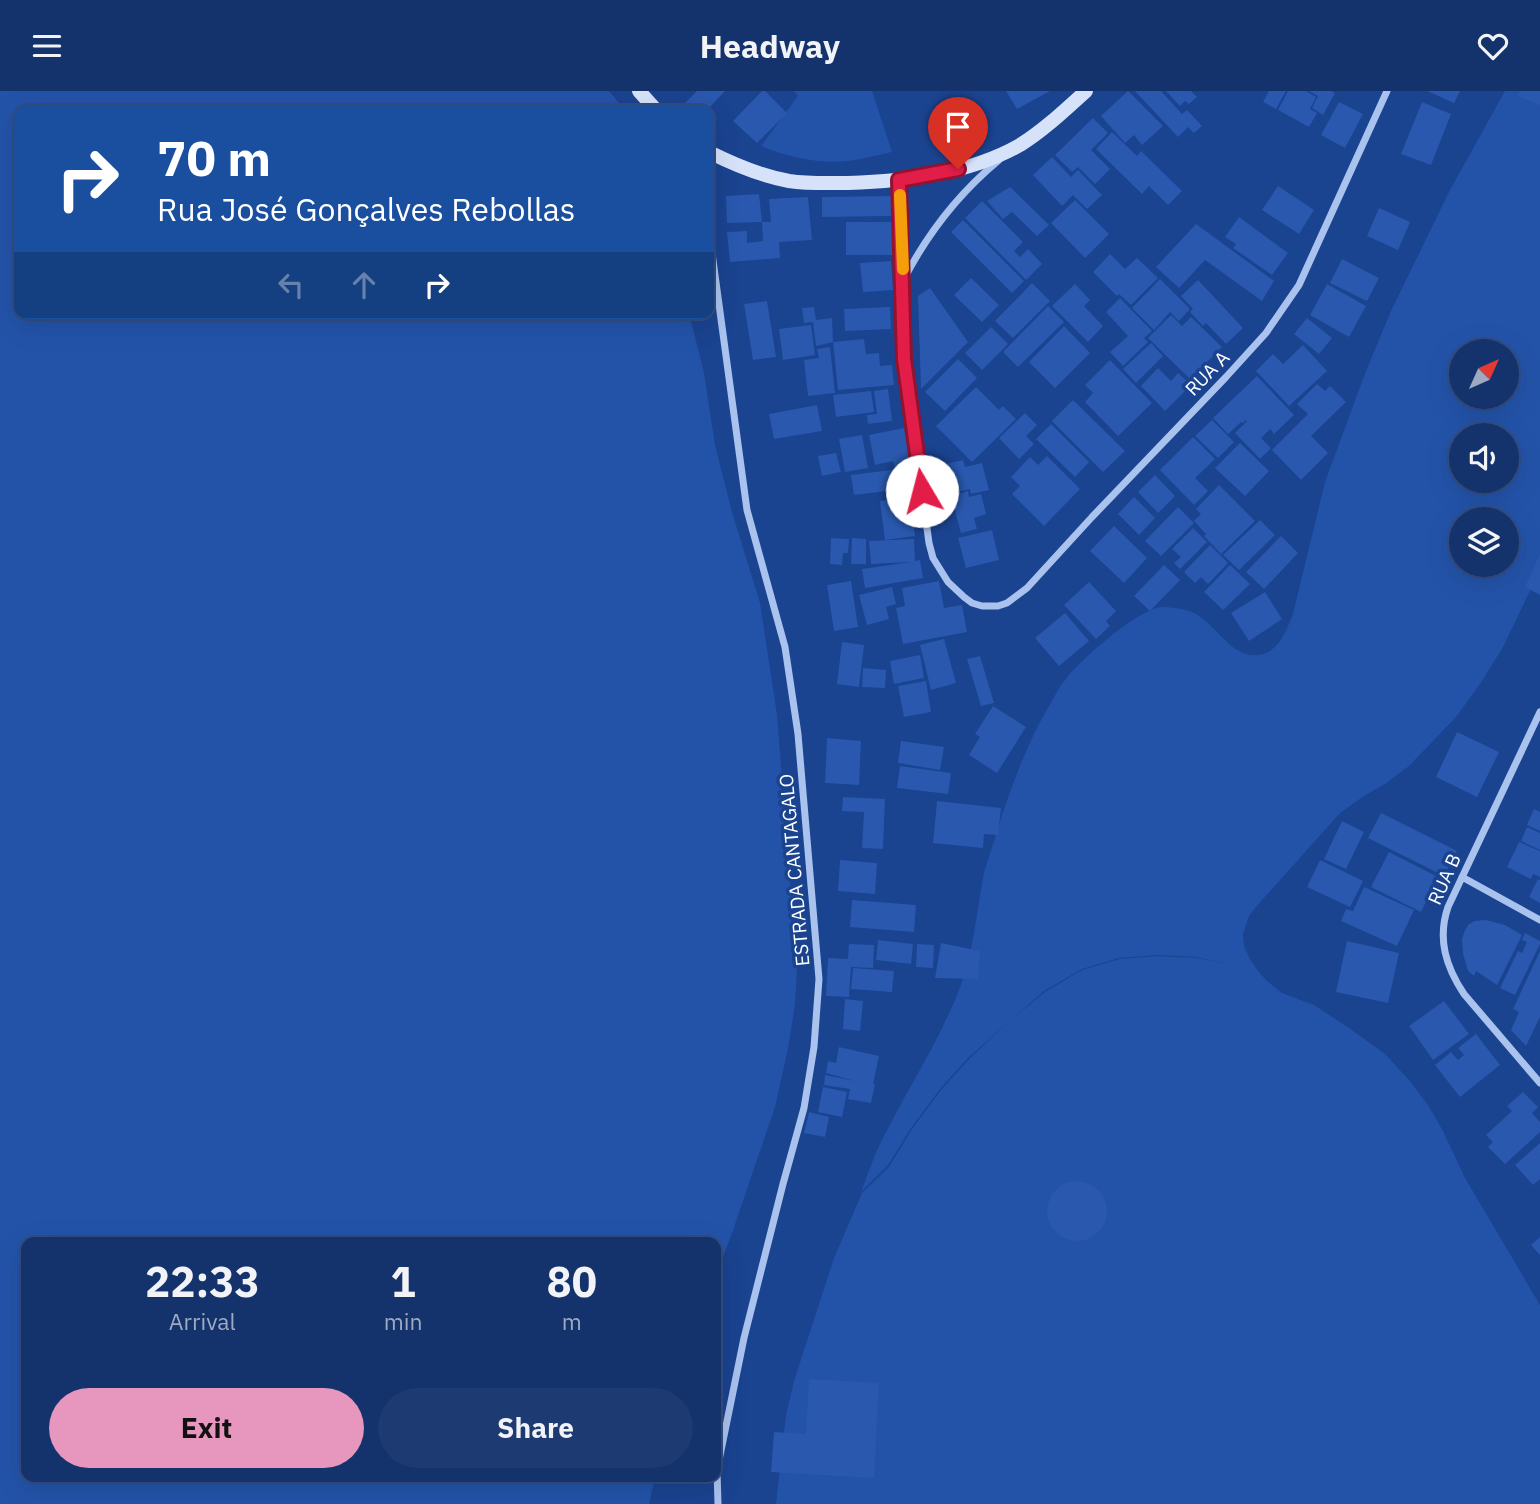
<!DOCTYPE html>
<html lang="en">
<head>
<meta charset="utf-8">
<style>
	:root { --surface:#14326c; --page:#1d3a72; --text:#f1f3f6; --muted:#9daac2; --line:#334d7f; --accent:#e797bd }
	body { margin:0; font-family:"IBM Plex Sans",sans-serif; background:var(--page); color:var(--text); height:100vh; display:flex; flex-direction:column; font-size:26px; white-space:nowrap }
	* { box-sizing:border-box; margin:0 }
	p { font-size:23px; color:var(--muted) }
	.icon { flex:none; width:38px; height:38px; fill:none; stroke:currentColor; stroke-width:2; stroke-linecap:round; stroke-linejoin:round }
	.map { position:relative; flex:1; overflow:hidden }
	.panel { position:absolute; left:21px; top:1146px; width:700px; height:245px; display:flex; flex-direction:column; background:var(--surface); border-radius:14px; box-shadow:0 7px 28px #0002,0 0 0 2px var(--line) }
	.panel>* { flex:none }
	.top-card { position:absolute; left:14px; top:14px; width:700px; height:214px; border-radius:14px; box-shadow:0 7px 28px #0002,0 0 0 2px var(--line); background:#1a4fa0; color:#fff; overflow:hidden }
	.needle { width:46px; rotate:45deg }
	.fabs { position:absolute; left:1449px; top:248px; display:grid; gap:14px }
	.fabs a { display:grid; place-items:center; width:70px; height:70px; border-radius:50%; background:var(--surface); box-shadow:0 7px 28px #0002,0 0 0 2px var(--line); font-size:35px }
	.pin { position:absolute; display:grid; place-items:center; width:60px; height:60px; color:#fff; margin:-72px -30px; border-radius:50% 50% 50% 0; rotate:-45deg; box-shadow:0 0 7px #0007 }
	.pin .icon { rotate:45deg }
	.me { position:absolute; width:77px; margin:-38px; rotate:352deg; stroke-linejoin:round; filter:drop-shadow(0 0 5px #0008) }
	.turn { display:flex; align-items:center; gap:24px; height:147px; padding:0 28px; font-size:32px }
	.turn .icon { width:91px; height:91px; stroke-width:2.5 }
	.turn b { display:block; font-size:49px; line-height:60px }
	.lanes { display:flex; align-items:center; height:66px; padding:0 28px; background:#0003; justify-content:center; gap:35px; direction:ltr }
	.lanes .off { opacity:.35 }
	.eta { display:flex; justify-content:space-evenly; align-items:center; height:119px; text-align:center }
	.eta b { font-size:42px; font-weight:800; line-height:49px }
	.button { display:flex; gap:14px; margin-top:auto; padding:14px 28px }
	.button a { flex:1; height:80px; border-radius:42px; background:var(--accent); color:#111; font-size:28px; font-weight:800; line-height:80px; text-align:center }
	.button a+a { background:var(--page); color:var(--text) }
	header { display:flex; justify-content:space-between; align-items:center; height:91px; padding:0 28px; background:var(--surface); font-size:32px; font-weight:800 }
	.map>svg:first-child { display:block }
	.green { fill:#2353a9; fill-rule:evenodd }
	.building { fill:#2958ae }
	.lines { fill:none; stroke-linecap:round; stroke-linejoin:round }
	.street { stroke:#a9c2ee; stroke-width:7 }
	.secondary { stroke:#d6e2fa; stroke-width:14 }
	.route-casing { stroke:#92132f; stroke-width:18 }
	.route { stroke:#e11d48; stroke-width:12 }
	.slow { stroke:#f59e0b; stroke-width:12 }
	.labels { text-anchor:middle; dominant-baseline:central; stroke-width:7; stroke-linejoin:round; paint-order:stroke }
	.street-label { font-size:19px; fill:#fff; stroke:#1a4390 }
</style>
</head>
<body>
<header><svg class="icon" aria-label="menu" viewBox="0 0 24 24"><path d="M4 6h16M4 12h16M4 18h16"/></svg>Headway<svg class="icon" aria-label="heart" viewBox="0 0 24 24"><path d="M12 20l-8-8c-3-5 5-10 8-4 3-6 11-1 8 4z"/></svg></header>
<div class="map">
<svg width="1540" height="1413" viewBox="0 0 1540 1413">
	<rect width="100%" height="100%" fill="#1a4390"/>
	<path class="green" d="M 0,0 L 609,0 L 625,19 L 19,19 L 19,222 L 689,222 L 704,282 L 715,354 L 732,421 L 760,512 L 777,624 L 797,878 L 795,913 L 788,958 L 775,1016 L 731,1145 L 716,1184 L 716,1152 L 26,1152 L 26,1386 L 655,1386 L 649,1413 L 0,1413 Z
		M 794,0 L 872,0 L 892,61 C 877,64 862,68 848,70 C 820,73 787,66 761,55 L 798,5 Z
		M 1505,0 L 1540,0 L 1540,479 L 1503,556 L 1480,593 L 1456,626 L 1409,675 L 1385,693 L 1364,705 L 1340,722 L 1255,817 L 1249,825 L 1243,843 L 1244,855 L 1250,868 L 1258,880 L 1267,890 L 1282,902 L 1314,914 L 1349,937 L 1385,963 L 1409,989 L 1428,1014 L 1443,1040 L 1465,1087 L 1540,1214 L 1540,1413 L 776,1413 L 786,1324 L 794,1290 L 834,1167 L 862,1102 L 889,1076 L 912,1038 L 941,999 L 970,967 L 1010,930 L 1045,901 L 1082,879 L 1120,868 L 1157,865 L 1197,867 L 1233,874 L 1196,866 L 1157,864 L 1119,867 L 1082,878 L 1044,900 L 969,966 L 940,998 L 911,1037 L 888,1074 L 861,1101 C 868,1083 874,1064 883,1047 C 909,995 942,946 962,891 C 974,856 977,818 984,782 C 988,767 994,752 998,737 C 1012,693 1028,649 1052,610 C 1056,603 1060,594 1066,588 C 1080,569 1139,517 1162,516 C 1172,516 1185,518 1194,522 C 1217,533 1233,572 1263,563 C 1280,558 1287,538 1293,523 L 1325,391 L 1366,280 L 1391,220 L 1450,99 ZM 1461,261 L 1507,261 L 1507,306 L 1461,306 ZM 1461,345 L 1507,345 L 1507,390 L 1461,390 ZM 1461,429 L 1507,429 L 1507,474 L 1461,474 Z"/>
	<path class="building" d="M 697,0 L 725,0 L 707,19 L 687,19 L 682,15 Z
		M 762,0 L 765,0 L 787,22 L 757,52 L 733,30 Z
		M 1006,0 L 1050,0 L 1017,18 Z
		M 1128,0 L 1163,35 L 1142,54 L 1134,44 L 1125,52 L 1101,25 Z
		M 1135,0 L 1161,0 L 1182,23 L 1187,19 L 1202,35 L 1194,42 L 1188,36 L 1178,46 Z
		M 1166,0 L 1191,0 L 1197,6 L 1189,13 L 1185,10 L 1180,15 Z
		M 1269,0 L 1286,0 L 1276,18 L 1263,11 Z
		M 1288,0 L 1306,0 L 1316,6 L 1310,18 L 1317,22 L 1309,36 L 1278,19 Z
		M 1309,0 L 1331,0 L 1335,2 L 1323,24 L 1312,17 L 1318,5 Z
		M 1427,0 L 1460,0 L 1454,12 Z
		M 1520,0 L 1540,0 L 1540,14 L 1518,5 Z
		M 1339,11 L 1363,23 L 1345,57 L 1321,44 Z
		M 1422,11 L 1451,23 L 1431,74 L 1401,63 Z
		M 1093,27 L 1108,42 L 1091,59 L 1110,78 L 1095,93 L 1078,76 L 1072,81 L 1055,64 Z
		M 1112,41 L 1137,65 L 1141,60 L 1182,100 L 1168,114 L 1149,95 L 1142,103 L 1096,58 Z
		M 1052,66 L 1071,86 L 1078,79 L 1102,104 L 1087,118 L 1073,104 L 1062,115 L 1033,84 Z
		M 1278,95 L 1314,119 L 1299,143 L 1262,119 Z
		M 1010,96 L 1049,134 L 1037,145 L 1012,121 L 1003,128 L 987,110 Z
		M 759,103 L 762,131 L 727,132 L 726,105 Z
		M 892,105 L 892,125 L 822,126 L 822,106 Z
		M 808,106 L 812,149 L 779,151 L 780,167 L 730,171 L 727,141 L 747,140 L 747,152 L 763,150 L 762,131 L 771,131 L 769,108 Z
		M 1075,109 L 1109,143 L 1085,167 L 1051,132 Z
		M 982,110 L 1023,151 L 1014,160 L 1020,166 L 1028,158 L 1042,173 L 1026,189 L 965,127 Z
		M 1379,117 L 1410,131 L 1398,159 L 1367,145 Z
		M 1239,126 L 1288,162 L 1272,184 L 1233,157 L 1236,153 L 1225,146 Z
		M 963,129 L 1024,190 L 1012,202 L 951,141 Z
		M 846,131 L 894,131 L 894,164 L 846,164 Z
		M 1196,133 L 1274,190 L 1262,210 L 1205,169 L 1179,197 L 1156,176 Z
		M 1110,163 L 1125,178 L 1137,167 L 1158,187 L 1131,214 L 1119,203 L 1117,205 L 1093,181 Z
		M 1342,168 L 1379,187 L 1367,210 L 1330,192 Z
		M 891,170 L 893,199 L 863,201 L 860,172 Z
		M 971,187 L 999,214 L 982,231 L 954,204 Z
		M 1160,188 L 1190,218 L 1179,230 L 1170,221 L 1154,239 L 1132,217 Z
		M 1198,189 L 1243,237 L 1226,253 L 1206,232 L 1203,235 L 1190,221 L 1193,218 L 1181,205 Z
		M 1032,192 L 1050,210 L 1013,247 L 995,230 Z
		M 1075,193 L 1090,209 L 1084,215 L 1103,235 L 1088,251 L 1052,215 Z
		M 1327,193 L 1366,215 L 1349,246 L 1310,224 Z
		M 930,197 L 968,251 L 921,298 L 918,205 Z
		M 1120,207 L 1152,240 L 1144,247 L 1148,251 L 1123,275 L 1110,261 L 1128,245 L 1106,221 Z
		M 767,210 L 776,266 L 753,269 L 744,213 Z
		M 1048,215 L 1064,231 L 1018,276 L 1003,261 Z
		M 814,216 L 816,229 L 832,227 L 833,251 L 816,255 L 813,231 L 804,232 L 802,217 Z
		M 890,216 L 891,238 L 845,240 L 844,218 Z
		M 1171,224 L 1182,235 L 1191,226 L 1222,256 L 1190,288 L 1148,247 Z
		M 1307,227 L 1332,247 L 1319,263 L 1294,243 Z
		M 811,234 L 815,264 L 783,269 L 779,238 Z
		M 1064,235 L 1090,262 L 1055,297 L 1029,271 Z
		M 991,236 L 1008,253 L 982,279 L 965,262 Z
		M 864,248 L 866,263 L 879,262 L 880,275 L 892,274 L 894,294 L 838,299 L 833,251 Z
		M 1151,252 L 1163,265 L 1136,292 L 1123,278 Z
		M 1303,254 L 1327,280 L 1289,315 L 1256,280 L 1273,263 L 1283,273 Z
		M 830,256 L 835,302 L 808,305 L 804,269 L 819,267 L 817,258 Z
		M 958,268 L 977,287 L 945,320 L 925,301 Z
		M 1110,269 L 1152,312 L 1118,345 L 1085,311 L 1093,302 L 1085,294 Z
		M 1158,277 L 1171,290 L 1178,282 L 1191,294 L 1165,320 L 1141,295 Z
		M 1257,285 L 1294,324 L 1274,343 L 1270,338 L 1261,347 L 1271,357 L 1260,368 L 1235,342 L 1247,330 L 1246,329 L 1243,332 L 1241,331 L 1228,343 L 1213,327 Z
		M 1317,293 L 1325,300 L 1330,295 L 1346,311 L 1311,345 L 1328,362 L 1301,389 L 1272,359 L 1308,323 L 1297,313 Z
		M 976,296 L 999,319 L 1003,315 L 1016,328 L 972,371 L 936,335 Z
		M 888,298 L 892,330 L 868,333 L 867,324 L 877,323 L 874,300 Z
		M 871,300 L 874,321 L 836,326 L 833,304 Z
		M 1073,309 L 1125,360 L 1103,381 L 1052,330 Z
		M 817,314 L 822,340 L 774,348 L 769,323 Z
		M 1025,322 L 1037,334 L 1026,345 L 1034,353 L 1019,368 L 999,347 Z
		M 1212,329 L 1234,351 L 1218,367 L 1195,345 Z
		M 1051,333 L 1089,371 L 1075,386 L 1036,348 Z
		M 904,337 L 911,374 L 895,377 L 893,370 L 875,374 L 869,344 Z
		M 862,344 L 868,377 L 845,381 L 839,348 Z
		M 1193,346 L 1215,368 L 1195,387 L 1208,400 L 1194,414 L 1160,379 Z
		M 1240,352 L 1269,380 L 1245,405 L 1215,377 Z
		M 836,362 L 841,381 L 822,385 L 818,365 Z
		M 1047,365 L 1080,398 L 1044,435 L 1012,403 L 1020,395 L 1011,386 L 1030,366 L 1038,374 Z
		M 963,369 L 965,376 L 982,372 L 989,399 L 971,403 L 970,398 L 954,402 L 946,373 Z
		M 908,377 L 911,397 L 854,404 L 851,384 Z
		M 1155,384 L 1175,405 L 1158,422 L 1138,401 Z
		M 1219,394 L 1255,430 L 1221,463 L 1204,445 L 1206,443 L 1194,430 L 1201,423 L 1196,418 Z
		M 968,400 L 969,406 L 981,403 L 986,423 L 974,427 L 977,438 L 961,442 L 951,405 Z
		M 910,406 L 915,445 L 885,449 L 880,410 Z
		M 1134,406 L 1155,427 L 1139,444 L 1118,423 Z
		M 1178,416 L 1194,432 L 1161,465 L 1145,450 Z
		M 1260,429 L 1275,444 L 1239,479 L 1223,464 Z
		M 1114,435 L 1147,467 L 1124,492 L 1090,460 Z
		M 1193,437 L 1207,451 L 1180,478 L 1174,472 L 1181,466 L 1172,458 Z
		M 992,439 L 999,469 L 966,477 L 958,447 Z
		M 1281,445 L 1298,462 L 1264,498 L 1246,481 Z
		M 831,447 L 849,448 L 848,462 L 843,462 L 842,474 L 830,473 Z
		M 852,447 L 866,448 L 866,473 L 851,473 Z
		M 914,448 L 915,470 L 920,469 L 923,487 L 865,497 L 862,478 L 911,471 L 871,473 L 869,450 Z
		M 1210,454 L 1228,472 L 1208,493 L 1201,486 L 1195,492 L 1184,481 Z
		M 1540,463 L 1540,504 L 1525,496 Z
		M 1164,474 L 1180,489 L 1150,520 L 1134,505 Z
		M 1230,474 L 1250,493 L 1223,519 L 1204,501 Z
		M 851,490 L 858,536 L 834,540 L 827,494 Z
		M 939,490 L 944,517 L 962,514 L 967,541 L 903,553 L 896,517 L 905,515 L 902,497 Z
		M 1089,491 L 1116,520 L 1106,530 L 1110,535 L 1096,548 L 1064,514 Z
		M 892,496 L 896,513 L 886,516 L 889,528 L 867,534 L 859,504 Z
		M 1265,501 L 1282,528 L 1249,550 L 1231,522 Z
		M 1065,522 L 1089,550 L 1059,575 L 1035,547 Z
		M 944,548 L 956,592 L 931,599 L 920,554 Z
		M 842,551 L 864,554 L 859,596 L 837,593 Z
		M 920,564 L 924,587 L 894,593 L 890,570 Z
		M 980,565 L 994,612 L 981,615 L 967,568 Z
		M 863,577 L 886,579 L 885,597 L 862,596 Z
		M 926,590 L 931,621 L 904,626 L 898,595 Z
		M 993,615 L 1026,636 L 997,682 L 969,664 L 980,646 L 975,643 Z
		M 1457,641 L 1499,661 L 1477,706 L 1436,686 Z
		M 827,647 L 861,650 L 859,694 L 825,692 Z
		M 901,650 L 944,656 L 940,679 L 898,672 Z
		M 900,675 L 951,682 L 948,703 L 897,697 Z
		M 843,706 L 885,708 L 883,758 L 862,757 L 864,721 L 842,720 Z
		M 937,710 L 1001,717 L 998,744 L 984,743 L 983,757 L 933,752 Z
		M 1534,718 L 1540,721 L 1540,740 L 1527,734 Z
		M 1381,722 L 1457,760 L 1444,785 L 1368,747 Z
		M 1342,730 L 1364,741 L 1346,778 L 1324,768 Z
		M 1527,736 L 1540,742 L 1540,759 L 1521,750 Z
		M 1519,751 L 1540,760 L 1540,786 L 1533,783 L 1531,788 L 1507,776 Z
		M 1389,761 L 1438,786 L 1421,821 L 1371,796 Z
		M 840,769 L 877,772 L 875,803 L 838,800 Z
		M 1320,769 L 1363,790 L 1350,816 L 1307,796 Z
		M 1538,788 L 1540,789 L 1540,812 L 1529,806 Z
		M 1364,796 L 1414,819 L 1397,855 L 1341,830 L 1346,818 L 1353,820 Z
		M 852,809 L 916,814 L 914,841 L 850,836 Z
		M 1486,829 L 1505,834 L 1522,844 L 1497,894 L 1476,880 L 1474,885 L 1468,880 L 1463,863 L 1462,848 L 1465,839 L 1469,833 L 1475,830 Z
		M 1525,842 L 1540,850 L 1540,853 L 1515,904 L 1500,897 L 1518,860 L 1522,862 L 1527,851 L 1522,849 Z
		M 878,849 L 913,853 L 911,873 L 876,869 Z
		M 1347,850 L 1399,862 L 1388,912 L 1336,901 Z
		M 941,852 L 980,860 L 978,888 L 935,887 Z
		M 849,853 L 874,854 L 873,877 L 851,876 L 849,906 L 826,905 L 828,867 L 848,868 Z
		M 917,853 L 934,854 L 933,877 L 916,876 Z
		M 1540,860 L 1540,926 L 1526,955 L 1511,939 L 1519,921 L 1513,918 Z
		M 853,877 L 894,880 L 892,901 L 851,898 Z
		M 845,908 L 863,910 L 860,940 L 843,938 Z
		M 1444,910 L 1469,943 L 1433,969 L 1409,935 Z
		M 1476,943 L 1500,974 L 1460,1006 L 1435,974 L 1451,961 L 1458,969 L 1464,964 L 1458,957 Z
		M 839,956 L 879,965 L 873,993 L 875,993 L 871,1012 L 848,1008 L 850,998 L 824,994 L 825,984 L 855,990 L 826,982 L 828,970 L 836,972 Z
		M 823,996 L 847,1001 L 842,1026 L 818,1021 Z
		M 1523,1001 L 1538,1016 L 1532,1022 L 1540,1031 L 1540,1041 L 1505,1073 L 1488,1056 L 1493,1051 L 1486,1044 L 1512,1020 L 1507,1015 Z
		M 809,1021 L 829,1026 L 825,1046 L 804,1042 Z
		M 1540,1052 L 1540,1088 L 1533,1094 L 1515,1074 Z
		M1047 1120a30 30 0 1 1 60 0a30 30 0 1 1-60 0Z
		M 1540,1146 L 1540,1164 L 1531,1154 Z
		M 809,1288 L 879,1292 L 874,1387 L 771,1381 L 774,1341 L 806,1343 Z"/>
	<g class="lines">
		<path class="street" d="M 709,79 L 712,63
			M 899,89 L 904,268 L 929,452 L 933,467 L 948,491 L 964,506 L 972,512 L 982,515 L 998,515 L 1007,512 L 1027,497 L 1092,426 L 1226,286 L 1266,242 L 1299,194 L 1387,0
			M 709,140 L 747,419 L 785,556 L 798,643 L 819,888 L 814,956 L 804,1017 L 783,1093 L 744,1247 L 717,1379 L 718,1413
			M 903,190 C 927,143 958,103 999,69
			M 1540,621 L 1448,816 C 1437,848 1446,876 1464,903 L 1540,992
			M 1462,786 L 1540,829"/>
		<path class="secondary" d="M 639,0 L 656,19
			M 709,61 C 735,74 761,85 789,90 C 809,93 829,92 848,92 C 906,90 969,83 1020,54 C 1044,39 1065,19 1086,0"/>
	</g>
	<g class="lines">
		<defs>
			<path id="route" d="M 922,400 L 904,268 L 899,89 L 958,78"/>
		</defs>
		<use href="#route" class="route-casing"/>
		<use href="#route" class="route"/>
		<path class="slow" d="M 900,104 L 903,178"/>
	</g>
	<g class="labels">
		<g class="street-label">
			<text transform="translate(1207 282) rotate(-46)">RUA A</text>
			<text transform="translate(794 779) rotate(-95)">ESTRADA CANTAGALO</text>
			<text transform="translate(1444 788) rotate(-66)">RUA B</text>
		</g>
	</g>
</svg>
<div class="fabs">
<a><svg class="needle" viewBox="-14 -14 28 28"><path d="M0-13l5 13h-10z" fill="#e53935"/><path d="M0 13l5-13h-10z" fill="#9daac2"/></svg></a>
<a><svg class="icon" aria-label="sound" viewBox="0 0 24 24"><path d="M4 9h4l5-4v14l-5-4H4zM17 9q2 3 0 6"/></svg></a>
<a><svg class="icon" aria-label="layers" viewBox="0 0 24 24"><path d="M12 4l9 5-9 5-9-5zM3 14l9 5 9-5"/></svg></a>
</div>
<div class="pin" style="left:958px;top:78px;background:#d93025"><svg class="icon" aria-label="arrive" viewBox="0 0 24 24"><path d="M6 21V4h12l-3 4 3 4H6"/></svg></div>
<svg class="me" style="left:922px;top:400px" viewBox="-20 -20 40 40"><circle r="19" fill="#fff"/><path d="M0-13L10 11 0 6-10 11z" fill="#e11d48"/></svg>
<div class="top-card">
<div class="turn"><svg class="icon" aria-label="right" viewBox="0 0 24 24"><path d="M7 20v-9h11M14 6l5 5-5 5"/></svg><div><b>70 m</b>Rua José Gonçalves Rebollas</div></div>
<div class="lanes"><svg class="icon off" aria-label="left" viewBox="0 0 24 24"><path d="M17 20v-9H6M10 6l-5 5 5 5"/></svg><svg class="icon off" aria-label="ahead" viewBox="0 0 24 24"><path d="M12 20V5M6 11l6-6 6 6"/></svg><svg class="icon" aria-label="right" viewBox="0 0 24 24"><path d="M7 20v-9h11M14 6l5 5-5 5"/></svg></div>
</div>
<section class="panel">
<div class="eta">
<div><b>22:33</b><p>Arrival</p></div>
<div><b>1</b><p>min</p></div>
<div><b>80</b><p>m</p></div>
</div>
<div class="button"><a>Exit</a><a>Share</a></div>
</section>
</div>
</body>
</html>
